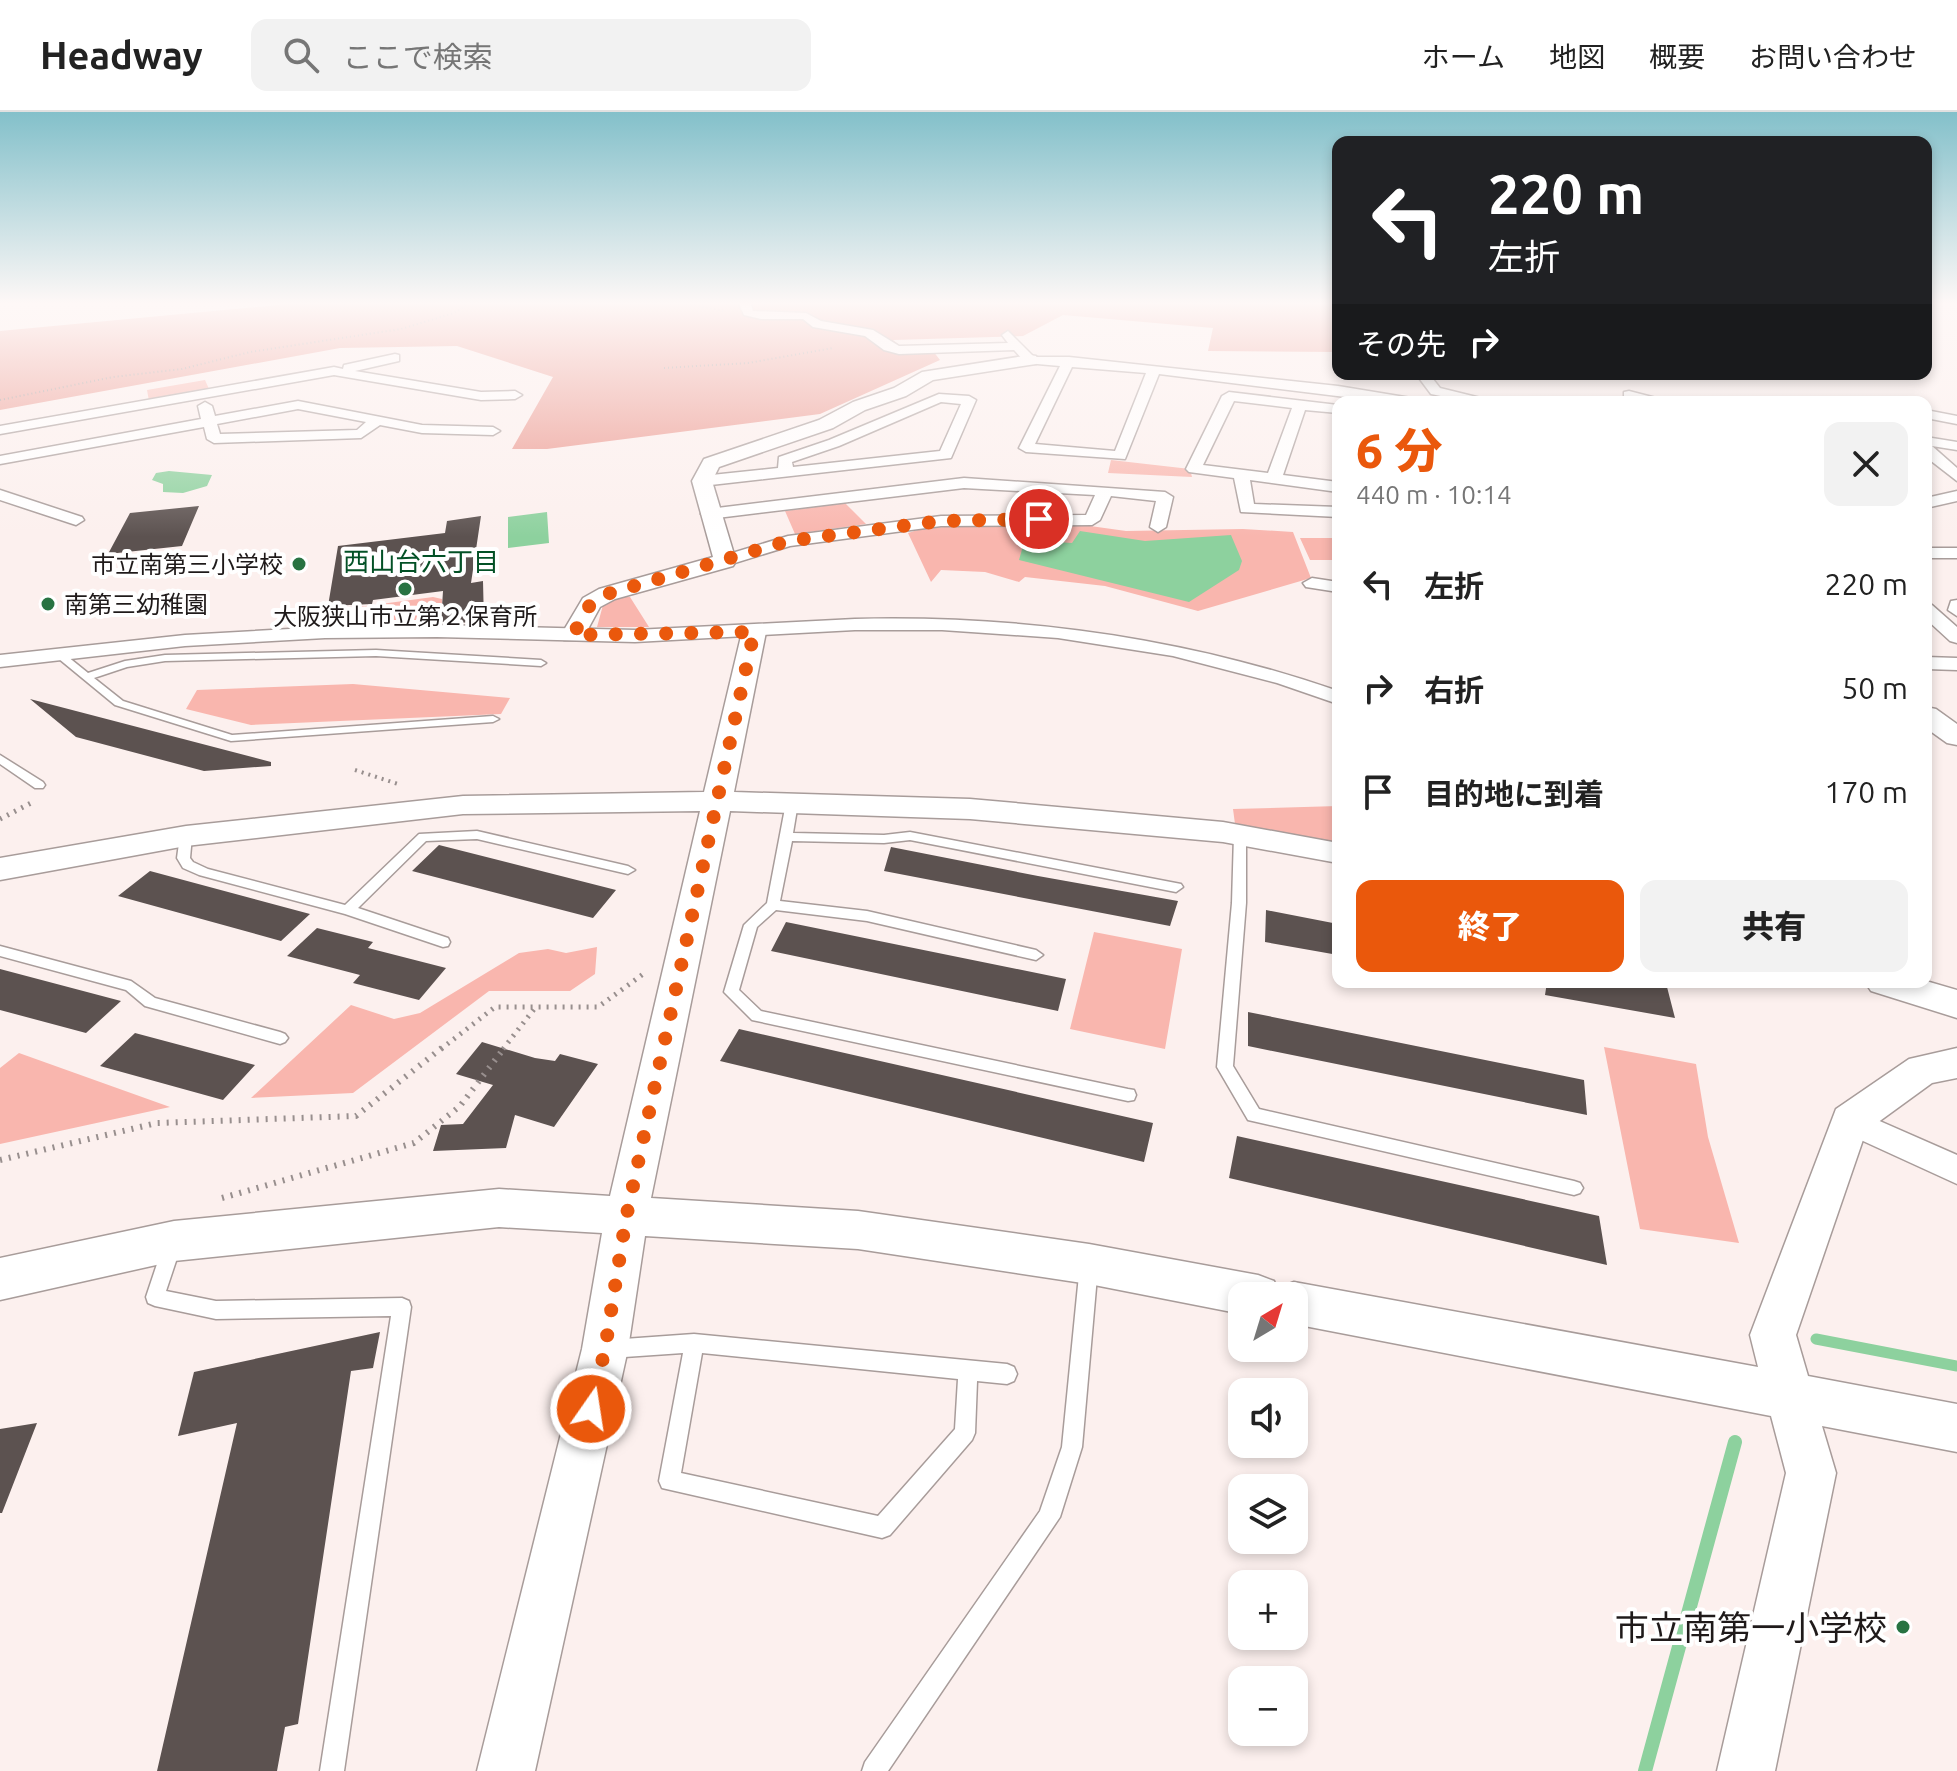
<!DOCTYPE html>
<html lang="ja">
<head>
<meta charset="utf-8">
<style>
	:root { --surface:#fff; --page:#f2f2f2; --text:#222; --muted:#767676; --line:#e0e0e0; --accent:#ea580c }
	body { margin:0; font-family:Ubuntu,"Noto Sans JP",sans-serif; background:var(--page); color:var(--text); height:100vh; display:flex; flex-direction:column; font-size:30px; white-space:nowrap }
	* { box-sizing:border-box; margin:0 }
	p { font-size:26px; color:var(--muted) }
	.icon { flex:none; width:44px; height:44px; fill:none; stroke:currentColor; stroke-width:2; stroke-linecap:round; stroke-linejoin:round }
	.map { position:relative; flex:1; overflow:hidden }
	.sheet { position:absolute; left:1332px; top:284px; width:600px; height:592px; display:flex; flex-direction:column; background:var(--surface); border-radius:16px; box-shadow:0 4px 12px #0003 }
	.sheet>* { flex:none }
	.banner { position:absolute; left:1332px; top:24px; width:600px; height:244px; border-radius:16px; box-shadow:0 4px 12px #0003; background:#202124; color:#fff; overflow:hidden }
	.needle { width:52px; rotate:38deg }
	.fabs { position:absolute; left:1228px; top:1170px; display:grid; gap:16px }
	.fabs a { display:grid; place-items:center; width:80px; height:80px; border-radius:16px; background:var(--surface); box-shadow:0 4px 12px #0003; font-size:40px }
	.pin { position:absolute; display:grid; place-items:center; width:68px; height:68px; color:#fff; margin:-34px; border:4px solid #fff; border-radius:50%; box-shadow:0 2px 8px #0007 }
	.me { position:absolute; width:88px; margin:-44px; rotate:13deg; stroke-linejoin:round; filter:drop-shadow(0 0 6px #0008) }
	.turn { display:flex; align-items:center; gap:28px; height:168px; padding:0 24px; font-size:36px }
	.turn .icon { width:104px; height:104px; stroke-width:2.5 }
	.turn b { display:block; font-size:56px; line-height:68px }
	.then { display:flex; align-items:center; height:76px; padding:0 24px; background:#0003; gap:16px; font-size:30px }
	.round { display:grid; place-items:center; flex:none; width:84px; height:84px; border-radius:16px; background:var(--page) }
	.summary { display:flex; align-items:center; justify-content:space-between; height:136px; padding:0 24px }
	h1 { font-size:48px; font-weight:800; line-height:60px; color:var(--accent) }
	.button { display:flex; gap:16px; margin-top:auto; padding:16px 24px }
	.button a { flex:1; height:92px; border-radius:16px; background:var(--accent); color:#fff; font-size:32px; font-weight:800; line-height:92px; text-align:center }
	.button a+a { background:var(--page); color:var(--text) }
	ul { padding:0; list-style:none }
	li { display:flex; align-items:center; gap:24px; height:104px; padding:0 24px }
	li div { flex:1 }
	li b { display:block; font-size:30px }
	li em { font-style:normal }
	header { display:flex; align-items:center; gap:48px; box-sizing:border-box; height:112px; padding:0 40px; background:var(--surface); border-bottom:2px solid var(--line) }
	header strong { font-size:38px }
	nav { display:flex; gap:44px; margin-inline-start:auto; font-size:28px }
	.search { width:560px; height:72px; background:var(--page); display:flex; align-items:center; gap:20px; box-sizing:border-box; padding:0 28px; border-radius:16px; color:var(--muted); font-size:30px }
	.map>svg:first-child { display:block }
	.green { fill:#f9b6ae }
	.forest { fill:#eb9990 }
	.water { fill:#8dd19e }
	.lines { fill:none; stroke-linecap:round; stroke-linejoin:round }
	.stream-far1 { stroke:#8dd19e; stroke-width:11 }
	.stream { stroke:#8dd19e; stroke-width:14 }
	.building { fill:#5c5250 }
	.service-casing { stroke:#a89c9a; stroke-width:3 }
	.minor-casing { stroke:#a89c9a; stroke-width:3 }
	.tertiary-casing { stroke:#a89c9a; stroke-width:3 }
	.path-far3 { stroke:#988f8e; stroke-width:2; stroke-dasharray:1 3; stroke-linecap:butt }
	.path-far2 { stroke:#988f8e; stroke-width:4; stroke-dasharray:2 5; stroke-linecap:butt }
	.path-far1 { stroke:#988f8e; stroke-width:5; stroke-dasharray:2 6; stroke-linecap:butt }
	.path { stroke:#988f8e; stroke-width:6; stroke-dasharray:2 7; stroke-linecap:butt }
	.service { fill:#fff; fill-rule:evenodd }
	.minor { fill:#fff; fill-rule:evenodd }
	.tertiary { fill:#fff; fill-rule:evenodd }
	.route { stroke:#ea580c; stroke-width:14; stroke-dasharray:0 25.2 }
	.poi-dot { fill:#287342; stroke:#fff; stroke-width:3 }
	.labels { text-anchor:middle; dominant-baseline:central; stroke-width:8; stroke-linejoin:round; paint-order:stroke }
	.far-poi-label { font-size:24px; fill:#1f1a1a; stroke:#fff; text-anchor:end }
	.far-neighbourhood-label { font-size:26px; fill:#035126; stroke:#fff }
	.near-poi-label { font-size:34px; fill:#1f1a1a; stroke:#fff; text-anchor:end }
</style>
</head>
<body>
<header>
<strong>Headway</strong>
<div class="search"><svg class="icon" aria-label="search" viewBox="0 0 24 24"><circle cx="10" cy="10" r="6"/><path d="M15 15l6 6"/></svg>ここで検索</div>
<nav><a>ホーム</a><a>地図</a><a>概要</a><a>お問い合わせ</a></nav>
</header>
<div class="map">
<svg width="1957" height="1659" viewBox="0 0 1957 1659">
	<rect width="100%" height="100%" fill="#fcf0ee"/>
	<path class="green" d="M 205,268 L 209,277 L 149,289 L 147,278 Z
		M 1111,348 L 1190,357 L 1192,365 L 1108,361 Z
		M 845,391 L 866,412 L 795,422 L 785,399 Z
		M 986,413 L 1083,413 L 1126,419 L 1243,417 L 1293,420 L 1311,466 L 1198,499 L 1105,474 L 1025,465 L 1019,470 L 985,460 L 941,458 L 931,470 L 908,421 L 924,416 Z
		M 1300,426 L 1338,426 L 1338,448 L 1310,448 Z
		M 433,485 L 442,487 L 442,498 L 430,509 L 393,509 L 351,505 L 351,496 Z
		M 616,485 L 630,485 L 649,515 L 597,515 L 603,493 Z
		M 353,572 L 510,586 L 501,602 L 251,613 L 186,597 L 197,578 Z
		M 1338,694 L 1338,732 L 1235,712 L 1233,697 Z
		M 1094,820 L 1182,837 L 1165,937 L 1070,917 Z
		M 597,835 L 595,862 L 570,879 L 489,879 L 353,981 L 251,986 L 351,893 L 394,907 L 420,901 L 519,841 L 548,837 L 566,841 Z
		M 1604,935 L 1696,952 L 1708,1025 L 1739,1131 L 1640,1117 Z
		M 19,941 L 170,995 L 0,1032 L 0,956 Z"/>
	<path class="forest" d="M 288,192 L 1338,192 L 1338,240 L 1208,239 L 1213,216 L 1063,203 L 1023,224 L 893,228 L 902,235 L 933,239 L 940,248 L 820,302 L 547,337 L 512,337 L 553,265 L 457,234 L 340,236 L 0,298 L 0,219 Z"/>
	<path class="water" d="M 169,359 L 212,363 L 207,374 L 183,381 L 163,380 L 163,372 L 152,368 L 156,361 Z
		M 547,400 L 549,431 L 508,436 L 508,405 Z
		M 1080,419 L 1145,429 L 1231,423 L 1242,449 L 1239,458 L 1189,490 L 1019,448 L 1027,420 L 1042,429 L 1072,431 Z"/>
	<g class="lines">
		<path class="stream-far1" d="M 1816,1227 L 1957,1254"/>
		<path class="stream" d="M 1645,1659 L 1735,1330"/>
	</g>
	<path class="building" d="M 199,394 L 182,434 L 108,442 L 130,401 Z
		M 481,404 L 471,471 L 483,469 L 484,511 L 441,510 L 443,479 L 373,488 L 372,492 L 328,494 L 338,434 L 445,421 L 447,409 Z
		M 30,587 L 271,650 L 271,654 L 204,659 L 76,625 Z
		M 439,733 L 616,778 L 593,806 L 412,759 Z
		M 891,735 L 1038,764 L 1178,789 L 1170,814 L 884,759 Z
		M 150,759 L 310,802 L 281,829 L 118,784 Z
		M 1266,798 L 1338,812 L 1338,843 L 1265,830 Z
		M 786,810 L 1066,867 L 1058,899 L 771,839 Z
		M 317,816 L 373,830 L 368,836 L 446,856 L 419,888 L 353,871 L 360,863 L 287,844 Z
		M 0,857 L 121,889 L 86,921 L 0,898 Z
		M 1547,870 L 1641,870 L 1667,875 L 1675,906 L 1545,883 Z
		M 1248,900 L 1584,968 L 1587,1003 L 1248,934 Z
		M 739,917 L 1153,1011 L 1144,1050 L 720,949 Z
		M 135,921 L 255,953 L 223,988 L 100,954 Z
		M 482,930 L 535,946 L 555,949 L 560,942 L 598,952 L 554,1015 L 515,1003 L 506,1036 L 433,1039 L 441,1013 L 463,1012 L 493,973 L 456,962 Z
		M 1237,1024 L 1599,1104 L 1607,1153 L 1229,1066 Z
		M 380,1220 L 373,1256 L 351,1259 L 298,1612 L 285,1615 L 277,1659 L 157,1659 L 237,1311 L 178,1324 L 194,1260 Z
		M 37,1311 L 2,1401 L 0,1401 L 0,1317 Z"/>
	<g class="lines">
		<defs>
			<path id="service" d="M 376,538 L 541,548 L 546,551 L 541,554 L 376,544 L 165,549 L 127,555 L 94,566 L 123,589 L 232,623 L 493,604 L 499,607 L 493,610 L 231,629 L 115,593 L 53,542 L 58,539 L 62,540 L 88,561 L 125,549 L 165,543 Z
				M 0,643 L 43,670 L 45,673 L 43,676 L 35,676 L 0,652 Z
				M 792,687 L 798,691 L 793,721 L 884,723 L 910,720 L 1181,772 L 1183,775 L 1176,780 L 910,728 L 884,731 L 792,729 L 780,789 L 867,799 L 1036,838 L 1043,843 L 1036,848 L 867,809 L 776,798 L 757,815 L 739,878 L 761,899 L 1128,977 L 1134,978 L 1136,983 L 1134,988 L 1128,989 L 752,908 L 724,880 L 744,813 L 767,791 L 786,691 Z
				M 477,719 L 628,754 L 635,758 L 628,762 L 477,727 L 426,729 L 358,796 L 448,826 L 450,830 L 448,834 L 443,835 L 345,802 L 199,763 L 183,756 L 177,746 L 180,724 L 182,721 L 190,721 L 192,724 L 190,746 L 193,750 L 208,757 L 345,793 L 419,722 Z
				M 1240,719 L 1246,723 L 1246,791 L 1233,954 L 1259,997 L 1574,1069 L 1580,1071 L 1583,1076 L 1580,1081 L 1574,1083 L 1248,1008 L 1217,955 L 1232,791 L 1234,723 Z
				M 0,834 L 131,869 L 155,886 L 280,920 L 285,922 L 288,926 L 285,930 L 280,932 L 145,894 L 126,878 L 0,844 Z
				M 172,1126 L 178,1128 L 181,1134 L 166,1179 L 216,1189 L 402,1186 L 409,1189 L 411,1195 L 344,1659 L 320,1659 L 391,1204 L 216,1207 L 155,1194 L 148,1191 L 146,1185 L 163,1134 L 166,1128 Z
				M 1089,1145 L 1095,1147 L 1098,1153 L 1082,1335 L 1060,1405 L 888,1659 L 862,1659 L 865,1650 L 1040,1399 L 1062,1335 L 1080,1153 L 1083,1147 Z
				M 694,1222 L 1007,1252 L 1014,1255 L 1017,1262 L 1014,1269 L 1007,1272 L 977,1269 L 975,1321 L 972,1328 L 890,1423 L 882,1426 L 662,1376 L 659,1369 L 683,1241 L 610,1246 L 603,1244 L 600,1237 L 603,1230 L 610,1228 ZM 702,1241 L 958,1267 L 955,1317 L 878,1404 L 681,1361 Z"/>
			<path id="minor" d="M 739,192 L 751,192 L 753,199 L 806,201 L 821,209 L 873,218 L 899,234 L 1008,231 L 1002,223 L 1008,219 L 1034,245 L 1069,245 L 1338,274 L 1411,286 L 1418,290 L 1386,290 L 1159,262 L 1125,347 L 1026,340 L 1019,336 L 1060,254 L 1026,251 L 1014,238 L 899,242 L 884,238 L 865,224 L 813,215 L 803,207 L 761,207 L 744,203 ZM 1072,255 L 1146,261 L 1115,339 L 1035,332 Z
				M 395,242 L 399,243 L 399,249 L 355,259 L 481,280 L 515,279 L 522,283 L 515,287 L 481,288 L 334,263 L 0,322 L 0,314 L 334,255 L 343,257 L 344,253 Z
				M 1416,262 L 1429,262 L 1440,276 L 1497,290 L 1470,290 L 1431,282 Z
				M 1629,279 L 1660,287 L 1662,290 L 1640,290 L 1624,286 L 1624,280 Z
				M 1229,280 L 1338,293 L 1338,301 L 1305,298 L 1283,363 L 1338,370 L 1338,380 L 1250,368 L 1254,392 L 1338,395 L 1338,405 L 1241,400 L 1234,366 L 1189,360 L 1186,357 L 1222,284 ZM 1234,289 L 1292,296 L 1268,361 L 1203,353 Z
				M 939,282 L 969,284 L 976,288 L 951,346 L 702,374 L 694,369 L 702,364 L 778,356 L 779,345 L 829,328 ZM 941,290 L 961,292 L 940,339 L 793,355 L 792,350 L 839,334 Z
				M 1810,286 L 1824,287 L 1826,290 L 1803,290 Z
				M 298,289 L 422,313 L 493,315 L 500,319 L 493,323 L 422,321 L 380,313 L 361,326 L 214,331 L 207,327 L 204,315 L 0,352 L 0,344 L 201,307 L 198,294 L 205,290 L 212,294 L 215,304 ZM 298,297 L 366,310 L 357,318 L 220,322 L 217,312 Z
				M 1926,298 L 1957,304 L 1957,312 L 1926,306 Z
				M 1926,325 L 1957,330 L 1957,338 L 1932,334 L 1957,356 L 1957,369 L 1926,345 Z
				M 964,366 L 1165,380 L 1173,385 L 1166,415 L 1158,420 L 1150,415 L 1156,389 L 1111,384 L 1100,408 L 1092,413 L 941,414 L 790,434 L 725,454 L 716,449 L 719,445 L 788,424 L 941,404 L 1086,403 L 1095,383 L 964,376 L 709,407 L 701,402 L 709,397 Z
				M 0,378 L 82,405 L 84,408 L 76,413 L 0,388 Z
				M 1957,379 L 1957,389 L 1926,396 L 1926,386 Z
				M 1926,436 L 1957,436 L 1957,446 L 1926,446 Z
				M 1312,466 L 1338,470 L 1338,480 L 1306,475 L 1303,471 Z
				M 1957,488 L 1957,504 L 1948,498 L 1951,489 Z
				M 1926,491 L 1932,493 L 1957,515 L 1957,531 L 1950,529 L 1926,507 Z
				M 855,507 C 1020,503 1182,525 1338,579 L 1338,592 L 1277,571 L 1173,544 L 1058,526 L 942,518 L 855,518 L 635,530 L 437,525 L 325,526 L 185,534 L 0,555 L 0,543 L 185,523 L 325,515 L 437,513 L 635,518 Z
				M 1926,545 L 1957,546 L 1957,558 L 1926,557 Z
				M 1850,996 L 1957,1043 L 1957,1072 L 1839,1018 L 1835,1009 L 1839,1000 Z"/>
			<path id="tertiary" d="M 1030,243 L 1036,244 L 1038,248 L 1036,252 L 933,268 L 906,284 L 865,298 L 833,316 L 719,355 L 712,369 L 736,449 L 733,454 L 615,487 L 600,495 L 582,528 L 564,528 L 561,523 L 583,486 L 599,477 L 713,445 L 692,369 L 704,347 L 819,308 L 853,290 L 894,276 L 922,260 Z
				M 754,513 L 763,515 L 766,520 L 734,680 L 970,687 L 1223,710 L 1338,731 L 1338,751 L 1223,730 L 970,707 L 730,699 L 651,1086 L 858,1099 L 1089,1132 L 1258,1163 L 1274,1169 L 1277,1177 L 1294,1170 L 1758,1255 L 1750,1223 L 1836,997 L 1909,947 L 1957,936 L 1957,966 L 1932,971 L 1866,1019 L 1796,1223 L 1808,1264 L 1957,1292 L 1957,1340 L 1822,1314 L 1836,1361 L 1775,1659 L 1717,1659 L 1786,1361 L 1771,1304 L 1294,1212 L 1294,1184 L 1242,1184 L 1242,1202 L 1089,1172 L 858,1137 L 645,1124 L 628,1237 L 535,1659 L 477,1659 L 582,1237 L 602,1121 L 499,1115 L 174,1149 L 0,1188 L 0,1146 L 174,1109 L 499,1077 L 610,1084 L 700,699 L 463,702 L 186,734 L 0,768 L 0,746 L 186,714 L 463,684 L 704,680 L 742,520 L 745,515 Z
				M 1926,595 L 1936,597 L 1957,612 L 1957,633 L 1947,631 L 1926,616 Z
				M 1926,869 L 1957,878 L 1957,906 L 1871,879 L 1865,870 Z"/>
		</defs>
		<use href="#service" class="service-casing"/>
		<use href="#minor" class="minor-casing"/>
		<use href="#tertiary" class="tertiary-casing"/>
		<path class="path-far3" d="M 687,192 L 725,199
			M 664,256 L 748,251 L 833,236
			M 0,288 L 113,265 L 182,257 L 250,240 L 401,217 L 454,201 L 468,192"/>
		<path class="path-far2" d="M 355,658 L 401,673"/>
		<path class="path-far1" d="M 0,707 L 31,691
			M 441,937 L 495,895 L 598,895 L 646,860
			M 503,937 L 535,896"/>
		<path class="path" d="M 0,1048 L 157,1011 L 356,1004 L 443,935
			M 222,1086 L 414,1031 L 460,994 L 505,935"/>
		<use href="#service" class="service"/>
		<use href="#minor" class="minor"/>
		<use href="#tertiary" class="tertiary"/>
	</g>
	<linearGradient id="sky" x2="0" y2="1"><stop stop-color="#83c0ca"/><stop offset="0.45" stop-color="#fef8f7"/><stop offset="1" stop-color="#fef8f7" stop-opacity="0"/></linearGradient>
	<rect width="1957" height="425" fill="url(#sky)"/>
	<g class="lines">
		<path class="route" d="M 591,1297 L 605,1237 L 626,1106 L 754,520 L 573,523 L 591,491 L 607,482 L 788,429 L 941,409 L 1039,407"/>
	</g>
	<g class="poi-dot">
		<circle cx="299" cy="452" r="8"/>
		<circle cx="405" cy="477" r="8"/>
		<circle cx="48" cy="492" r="8"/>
		<circle cx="1903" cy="1515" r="8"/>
	</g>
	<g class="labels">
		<g class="far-poi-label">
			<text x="283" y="452">市立南第三小学校</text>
			<text x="64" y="492" text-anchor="start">南第三幼稚園</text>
			<text x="405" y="504" text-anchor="middle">大阪狭山市立第２保育所</text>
		</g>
		<g class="far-neighbourhood-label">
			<text x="421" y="449">西山台六丁目</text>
		</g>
		<g class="near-poi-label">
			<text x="1887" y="1515">市立南第一小学校</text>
		</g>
	</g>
</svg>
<div class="fabs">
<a><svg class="needle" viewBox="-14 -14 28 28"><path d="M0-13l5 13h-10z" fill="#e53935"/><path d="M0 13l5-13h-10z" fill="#767676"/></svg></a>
<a><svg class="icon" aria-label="sound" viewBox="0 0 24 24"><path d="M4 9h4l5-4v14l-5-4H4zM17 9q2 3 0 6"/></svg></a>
<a><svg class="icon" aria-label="layers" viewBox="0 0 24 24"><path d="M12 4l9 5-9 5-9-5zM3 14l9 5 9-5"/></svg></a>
<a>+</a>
<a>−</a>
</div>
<div class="pin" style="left:1039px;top:407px;background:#d93025"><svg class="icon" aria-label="arrive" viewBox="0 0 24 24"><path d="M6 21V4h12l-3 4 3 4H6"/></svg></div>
<svg class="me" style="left:591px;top:1297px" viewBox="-20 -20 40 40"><circle r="17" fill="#ea580c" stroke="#fff" stroke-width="3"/><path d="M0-11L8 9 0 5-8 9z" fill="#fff"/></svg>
<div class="banner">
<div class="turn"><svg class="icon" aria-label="left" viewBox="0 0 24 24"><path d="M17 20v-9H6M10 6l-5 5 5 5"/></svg><div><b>220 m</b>左折</div></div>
<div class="then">その先<svg class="icon" aria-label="right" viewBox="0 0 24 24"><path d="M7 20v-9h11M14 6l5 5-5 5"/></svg></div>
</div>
<section class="sheet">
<div class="summary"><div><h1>6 分</h1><p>440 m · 10:14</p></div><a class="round"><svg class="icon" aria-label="close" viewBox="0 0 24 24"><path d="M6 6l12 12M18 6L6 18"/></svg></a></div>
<ul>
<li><svg class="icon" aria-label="left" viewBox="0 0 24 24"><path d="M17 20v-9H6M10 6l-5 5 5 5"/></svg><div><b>左折</b></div><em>220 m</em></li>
<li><svg class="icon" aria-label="right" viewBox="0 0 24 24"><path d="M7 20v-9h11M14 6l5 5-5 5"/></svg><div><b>右折</b></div><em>50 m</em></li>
<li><svg class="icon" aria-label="arrive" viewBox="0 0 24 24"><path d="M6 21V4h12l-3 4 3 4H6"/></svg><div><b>目的地に到着</b></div><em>170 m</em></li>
</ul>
<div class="button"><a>終了</a><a>共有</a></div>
</section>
</div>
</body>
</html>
